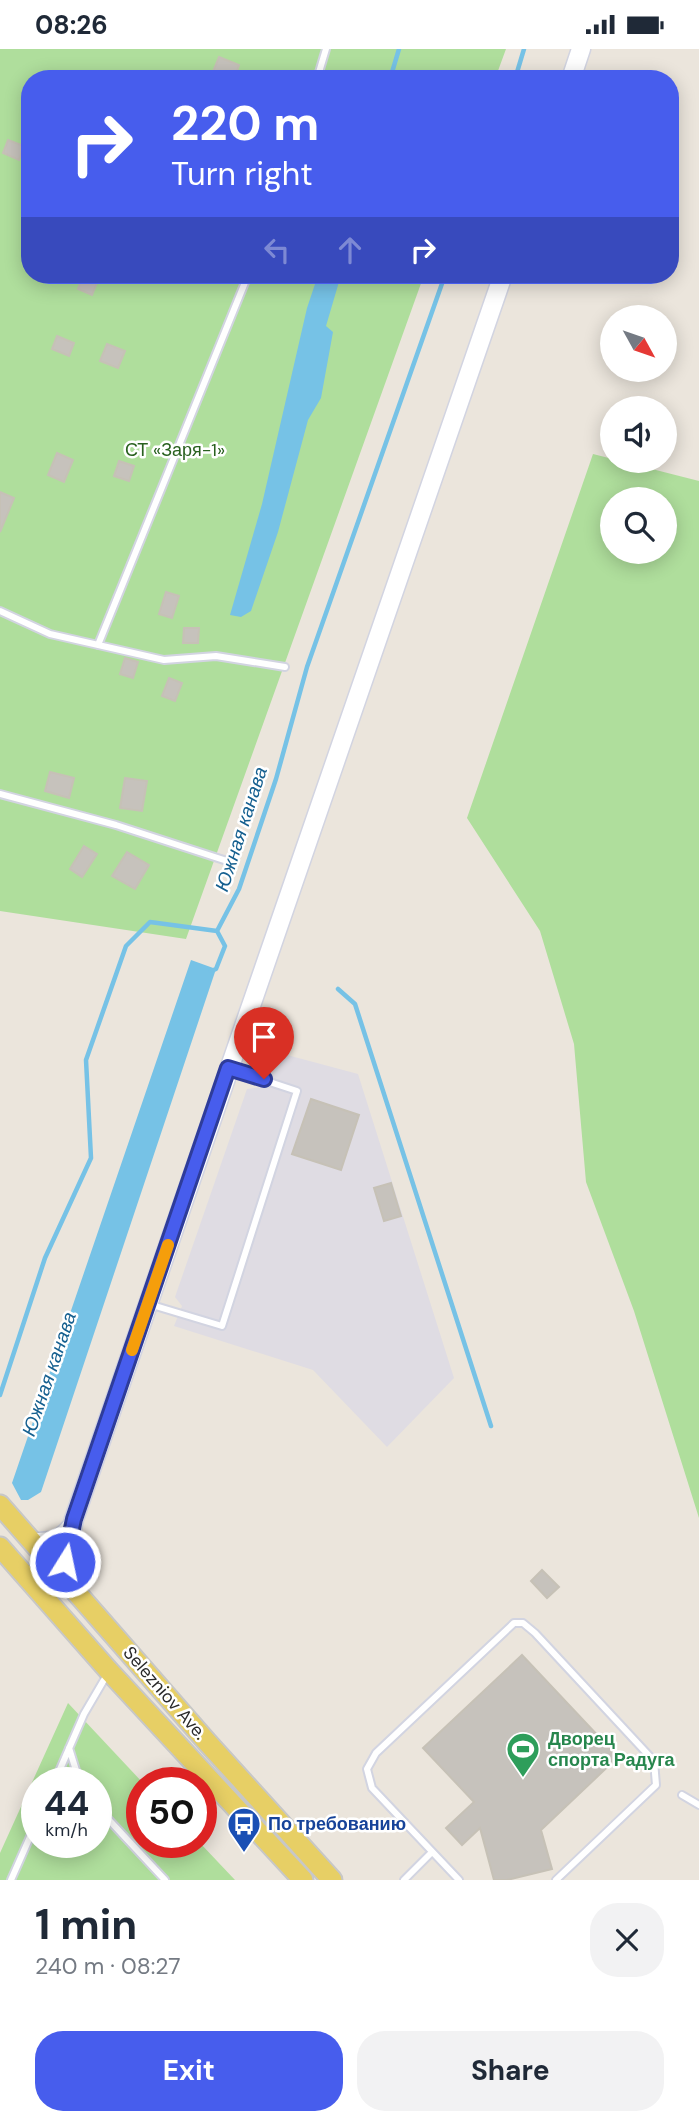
<!DOCTYPE html>
<html lang="en">
<head>
<meta charset="utf-8">
<style>
	:root { --surface:#fff; --page:#f2f2f3; --text:#1f2937; --muted:#747a83; --accent:#475ded }
	body { margin:0; font-family:"DM Sans",sans-serif; background:var(--page); color:var(--text); height:100vh; display:flex; flex-direction:column; font-size:26px; white-space:nowrap }
	* { box-sizing:border-box; margin:0 }
	p { font-size:23px; color:var(--muted) }
	.icon { flex:none; width:38px; height:38px; fill:none; stroke:currentColor; stroke-width:2; stroke-linecap:round; stroke-linejoin:round }
	.map { position:relative; height:1831px; overflow:hidden }
	.sheet { display:flex; flex-direction:column; background:var(--surface); flex:1 }
	.sheet>* { flex:none }
	.banner { position:absolute; left:21px; top:21px; width:658px; height:214px; border-radius:28px; box-shadow:0 4px 18px #0003; background:#475ded; color:#fff; overflow:hidden }
	.needle { width:46px; rotate:130deg }
	.controls { position:absolute; left:600px; top:256px; display:grid; gap:14px }
	.controls a { display:grid; place-items:center; width:77px; height:77px; border-radius:50%; background:var(--surface); box-shadow:0 4px 18px #0003; font-size:35px }
	.speed { position:absolute; left:21px; top:1718px; display:flex; gap:14px; font-size:35px; font-weight:700; text-align:center }
	.speed>* { display:grid; place-content:center; width:91px; height:91px; border-radius:50%; background:var(--surface); box-shadow:0 4px 18px #0003; line-height:1 }
	.speed small { font-size:18px; font-weight:400 }
	.speed .limit { border:10px solid #d22; background:#fff; color:#111 }
	.pin { position:absolute; display:grid; place-items:center; width:60px; height:60px; color:#fff; margin:-72px -30px; border-radius:50% 50% 50% 0; rotate:-45deg; box-shadow:0 0 7px #0007 }
	.pin .icon { rotate:45deg }
	.me { position:absolute; width:77px; margin:-38px; rotate:10deg; stroke-linejoin:round; filter:drop-shadow(0 0 5px #0008) }
	.turn { display:flex; align-items:center; gap:24px; height:147px; padding:0 35px; font-size:32px }
	.turn .icon { width:91px; height:91px; stroke-width:2.5 }
	.turn b { display:block; font-size:49px; line-height:60px }
	.lanes { display:flex; align-items:center; height:66px; padding:0 35px; background:#0003; justify-content:center; gap:35px; direction:ltr }
	.lanes .off { opacity:.35 }
	.round { display:grid; place-items:center; flex:none; width:74px; height:74px; border-radius:28px; background:var(--page) }
	.summary { display:flex; align-items:center; justify-content:space-between; height:119px; padding:0 35px }
	h1 { font-size:42px; font-weight:700; line-height:52px }
	.primary-button { display:flex; gap:14px; margin-top:auto; padding:14px 35px }
	.primary-button a { flex:1; height:80px; border-radius:28px; background:var(--accent); color:#fff; font-size:28px; font-weight:700; line-height:80px; text-align:center }
	.primary-button a+a { background:var(--page); color:var(--text) }
	.status { display:flex; justify-content:space-between; align-items:center; height:49px; padding:0 35px; background:var(--surface); direction:ltr }
	.status svg { height:19px; fill:currentColor }
	.map>svg:first-child { display:block }
	.industrial { fill:#dfdce3 }
	.green { fill:#afde9c; fill-rule:evenodd }
	.water { fill:#76c2e6 }
	.lines { fill:none; stroke-linecap:round; stroke-linejoin:round }
	.stream { stroke:#76c2e6; stroke-width:4.5 }
	.building { fill:#c6c2bc; stroke:#c6c1b6; stroke-width:2 }
	.lane-casing { stroke:#d2d4e1; stroke-width:10 }
	.secondary-casing { stroke:#d2d4e1; stroke-width:21 }
	.primary-casing { stroke:#c7c7c7; stroke-width:23 }
	.lane { stroke:#fff; stroke-width:6 }
	.secondary { stroke:#fff; stroke-width:18 }
	.primary { stroke:#e7cf65; stroke-width:19 }
	.route-casing { stroke:#2e3c9a; stroke-width:18 }
	.route { stroke:#475ded; stroke-width:12 }
	.slow { stroke:#f59e0b; stroke-width:12 }
	.labels { text-anchor:middle; dominant-baseline:central; stroke-width:5; stroke-linejoin:round; paint-order:stroke }
	.park-label { font-size:18px; fill:#29611f; stroke:#fff }
	.street-label { font-size:18px; fill:#292929; stroke:#fff }
	.leisure-label { font-size:18px; font-weight:bold; fill:#27864d; stroke:#fff; text-anchor:start }
	.transit-label { font-size:18px; font-weight:bold; fill:#164399; stroke:#fff; text-anchor:start }
	.water-label { font-size:19px; font-style:italic; fill:#166090; stroke:#fff }
</style>
</head>
<body>
<div class="status"><b>08:26</b><svg viewBox="0 0 49 12"><path d="M0 12V9h3v3zM5 12V6h3v6zM10 12V3h3v9zM15 12V0h3v12zM26 1h20v11H26zM47 4h2v5h-2z"/></svg></div>
<div class="map">
<svg width="699" height="1831" viewBox="0 0 699 1831">
	<rect width="100%" height="100%" fill="#ebe5dc"/>
	<path class="industrial" d="M 261,999 L 358,1025 L 454,1329 L 387,1398 L 313,1321 L 174,1277 L 182,1257 L 175,1248 L 247,1040 L 261,1038 L 266,1023 L 256,1014 Z"/>
	<path class="green" d="M 0,0 L 506,0 L 495,30 L 30,30 L 30,226 L 424,226 L 186,890 L 0,862 Z
		M 593,405 L 699,432 L 699,1469 L 634,1262 L 586,1133 L 574,995 L 540,882 L 467,769 ZM 612,450 L 665,450 L 665,502 L 612,502 Z
		M 68,1654 L 143,1734 L 142,1794 L 200,1794 L 235,1831 L 0,1831 L 0,1804 ZM 37,1734 L 96,1734 L 96,1794 L 37,1794 Z"/>
	<path class="water" d="M 318,226 L 341,226 L 326,277 L 333,283 L 321,349 L 308,371 L 278,483 L 251,562 L 241,568 L 230,566 L 262,455 L 307,259 Z
		M 191,911 L 216,920 L 41,1443 L 28,1451 L 21,1451 L 12,1434 Z"/>
	<g class="lines">
		<path class="stream" d="M 390,30 L 399,0
			M 515,30 L 524,0
			M 211,922 L 216,920 L 225,897 L 217,882 L 239,840 L 276,730 L 307,618 L 445,226
			M 338,940 L 355,955 L 491,1377
			M 0,1346 L 45,1209 L 91,1109 L 86,1011 L 126,897 L 150,873 L 217,882"/>
	</g>
	<path class="building" d="M 219,8 L 239,16 L 234,30 L 210,30 Z
		M 8,91 L 24,97 L 19,111 L 3,104 Z
		M 83,226 L 100,226 L 92,246 L 78,240 Z
		M 57,287 L 74,294 L 69,307 L 52,300 Z
		M 107,295 L 125,302 L 118,319 L 100,312 Z
		M 57,404 L 73,411 L 64,433 L 48,426 Z
		M 119,412 L 134,417 L 129,432 L 114,427 Z
		M 0,443 L 14,449 L 0,483 Z
		M 166,543 L 179,547 L 172,569 L 159,565 Z
		M 184,579 L 199,579 L 198,594 L 183,594 Z
		M 125,609 L 138,613 L 133,629 L 120,625 Z
		M 169,629 L 182,634 L 175,652 L 162,647 Z
		M 50,723 L 74,729 L 69,749 L 45,742 Z
		M 125,729 L 147,732 L 142,762 L 120,759 Z
		M 84,797 L 97,805 L 82,828 L 70,820 Z
		M 127,803 L 149,816 L 135,840 L 112,827 Z
		M 311,1050 L 359,1066 L 341,1121 L 292,1105 Z
		M 391,1134 L 401,1167 L 384,1172 L 374,1139 Z
		M 542,1521 L 559,1538 L 547,1549 L 531,1532 Z
		M 522,1606 L 618,1708 L 541,1781 L 552,1820 L 507,1831 L 494,1831 L 480,1779 L 462,1796 L 446,1779 L 474,1753 L 423,1699 Z"/>
	<g class="lines">
		<defs>
			<path id="lane" d="M 317,30 L 326,0
				M 0,562 L 50,585 L 164,611 L 216,607 L 285,618
				M 98,596 L 248,226
				M 0,745 L 116,776 L 227,812
				M 152,1256 L 222,1277 L 297,1042 L 230,1020
				M 69,1699 L 80,1734
				M 54,1734 L 84,1665 L 108,1624
				M 682,1746 L 699,1756
				M 96,1757 L 165,1831
				M 11,1831 L 37,1772
				M 404,1831 L 432,1803
				M 459,1831 L 372,1739 L 367,1720 L 376,1704 L 514,1574 L 523,1574 L 535,1584 L 654,1712 L 656,1736 L 556,1831"/>
			<path id="secondary" d="M 571,30 L 581,0
				M 34,1493 C 51,1493 60,1492 71,1478
				M 71,1536 L 66,1513 L 74,1470 L 503,226"/>
			<path id="primary" d="M 0,1456 L 207,1693 L 332,1831
				M 0,1498 L 109,1622 L 303,1831"/>
		</defs>
		<use href="#lane" class="lane-casing"/>
		<use href="#secondary" class="secondary-casing"/>
		<use href="#primary" class="primary-casing"/>
		<use href="#lane" class="lane"/>
		<use href="#secondary" class="secondary"/>
		<use href="#primary" class="primary"/>
	</g>
	<g class="lines">
		<defs>
			<path id="route" d="M 65,1513 L 74,1470 L 228,1019 L 264,1030"/>
		</defs>
		<use href="#route" class="route-casing"/>
		<use href="#route" class="route"/>
		<path class="slow" d="M 132,1301 L 168,1196"/>
	</g>
	<defs>
		<symbol id="stadium-pin" viewBox="-11 -11 22 30"><path d="M0 17L-7.5 6A9.5 9.5 0 1 1 7.5 6Z" fill="#2e9e5b" stroke="#fff"/><path d="M0-5a6.5 5 0 1 0 0 10a6.5 5 0 1 0 0-10ZM-3.5-1.8h7v3.6h-7Z" fill="#fff"/></symbol>
		<symbol id="bus-pin" viewBox="-11 -11 22 30"><path d="M0 17L-7.5 6A9.5 9.5 0 1 1 7.5 6Z" fill="#1a4fb4" stroke="#fff"/><path d="M-5-6H5V4H4V6H2V4H-2V6H-4V4H-5ZM-3.5-4V0h7V-4ZM-3.5 1.2v1.5H-2V1.2ZM2 1.2v1.5H3.5V1.2Z" fill="#fff"/></symbol>
	</defs>
	<g fill-rule="evenodd">
		<use href="#stadium-pin" x="504" y="1681" width="38" height="52"/>
		<use href="#bus-pin" x="225" y="1756" width="38" height="52"/>
	</g>
	<g class="labels">
		<g class="park-label">
			<text x="175" y="401">СТ «Заря-1»</text>
		</g>
		<g class="street-label">
			<text transform="translate(165 1644) rotate(49)">Selezniov Ave.</text>
		</g>
		<g class="leisure-label">
			<text x="548" y="1690">Дворец<tspan x="548" dy="21">спорта Радуга</tspan></text>
		</g>
		<g class="transit-label">
			<text x="268" y="1775">По требованию</text>
		</g>
		<g class="water-label">
			<text transform="translate(241 780) rotate(-72)">Южная канава</text>
			<text transform="translate(49 1325) rotate(-71)">Южная канава</text>
		</g>
	</g>
</svg>
<div class="controls">
<a><svg class="needle" viewBox="-14 -14 28 28"><path d="M0-13l5 13h-10z" fill="#e53935"/><path d="M0 13l5-13h-10z" fill="#747a83"/></svg></a>
<a><svg class="icon" aria-label="sound" viewBox="0 0 24 24"><path d="M4 9h4l5-4v14l-5-4H4zM17 9q2 3 0 6"/></svg></a>
<a><svg class="icon" aria-label="search" viewBox="0 0 24 24"><circle cx="10" cy="10" r="6"/><path d="M15 15l6 6"/></svg></a>
</div>
<div class="speed"><div>44<small>km/h</small></div><div class="limit">50</div></div>
<div class="pin" style="left:264px;top:1030px;background:#d93025"><svg class="icon" aria-label="arrive" viewBox="0 0 24 24"><path d="M6 21V4h12l-3 4 3 4H6"/></svg></div>
<svg class="me" style="left:65px;top:1513px" viewBox="-20 -20 40 40"><circle r="17" fill="#475ded" stroke="#fff" stroke-width="3"/><path d="M0-11L8 9 0 5-8 9z" fill="#fff"/></svg>
<div class="banner">
<div class="turn"><svg class="icon" aria-label="right" viewBox="0 0 24 24"><path d="M7 20v-9h11M14 6l5 5-5 5"/></svg><div><b>220 m</b>Turn right</div></div>
<div class="lanes"><svg class="icon off" aria-label="left" viewBox="0 0 24 24"><path d="M17 20v-9H6M10 6l-5 5 5 5"/></svg><svg class="icon off" aria-label="ahead" viewBox="0 0 24 24"><path d="M12 20V5M6 11l6-6 6 6"/></svg><svg class="icon" aria-label="right" viewBox="0 0 24 24"><path d="M7 20v-9h11M14 6l5 5-5 5"/></svg></div>
</div>
</div>
<section class="sheet">
<div class="summary"><div><h1>1 min</h1><p>240 m · 08:27</p></div><a class="round"><svg class="icon" aria-label="close" viewBox="0 0 24 24"><path d="M6 6l12 12M18 6L6 18"/></svg></a></div>
<div class="primary-button"><a>Exit</a><a>Share</a></div>
</section>
</body>
</html>
